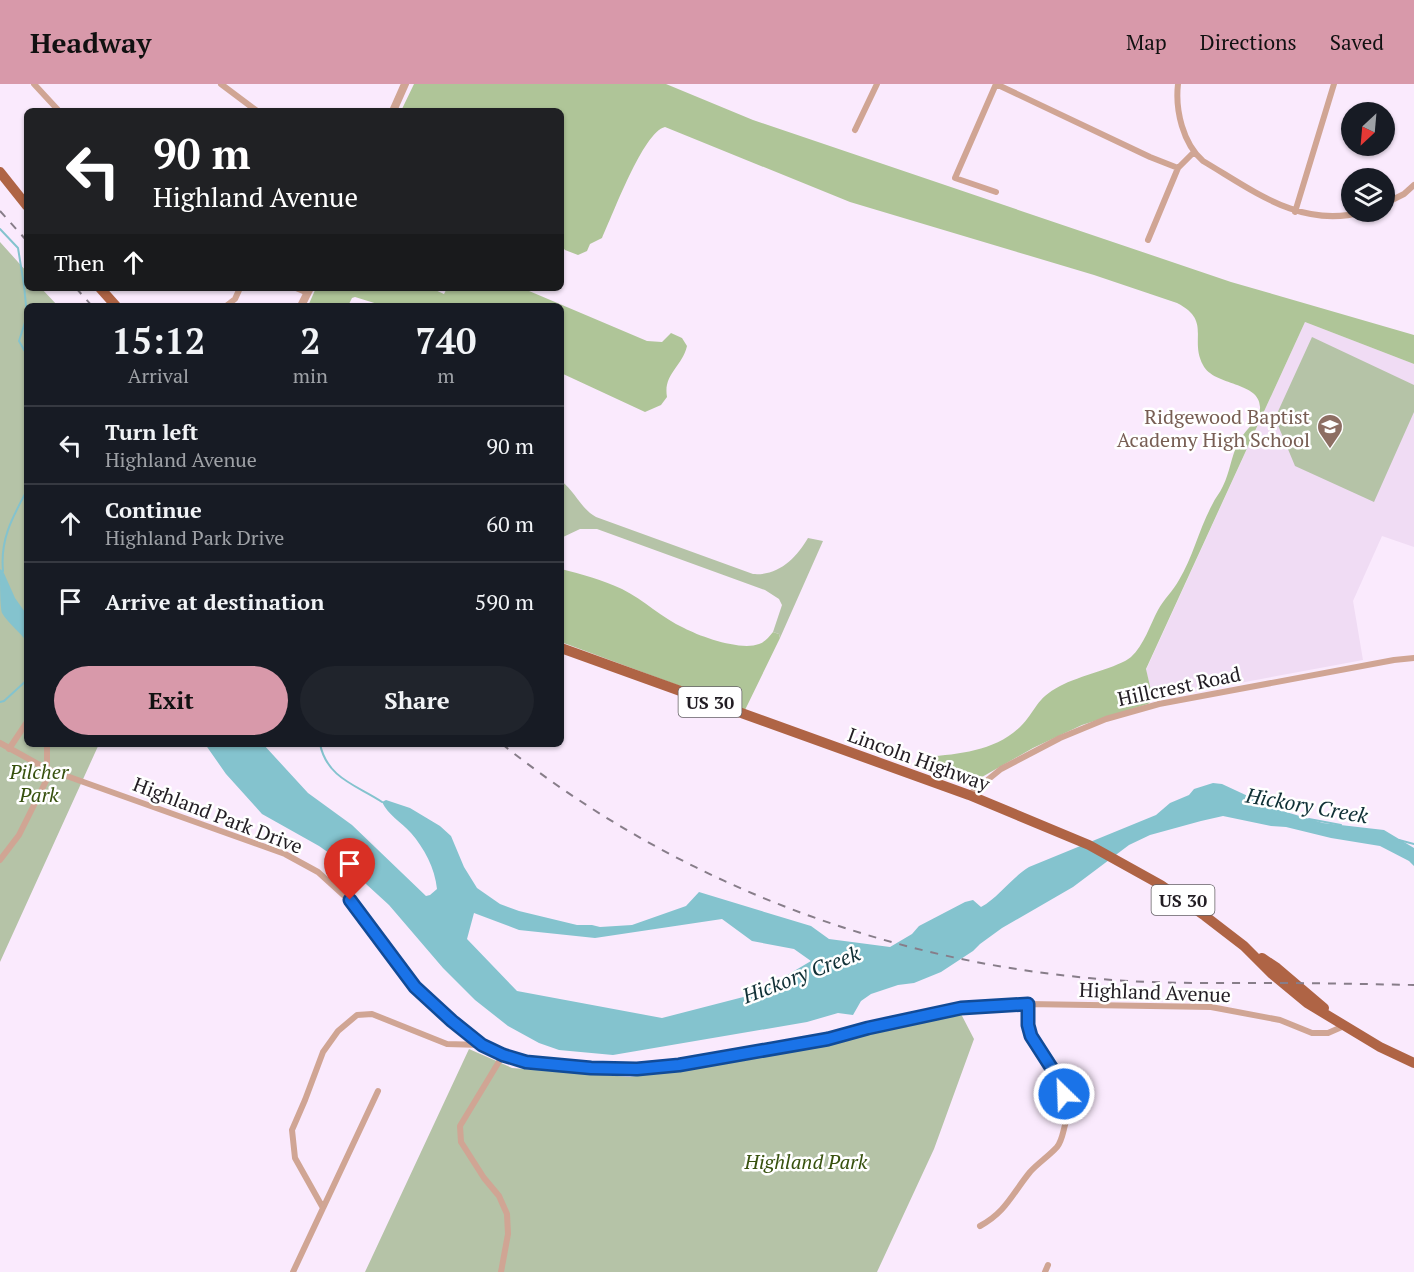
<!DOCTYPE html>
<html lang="en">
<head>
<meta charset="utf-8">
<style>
	:root { --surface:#171b24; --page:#20242c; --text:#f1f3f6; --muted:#9ea1a6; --line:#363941; --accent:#d899aa }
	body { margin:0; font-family:"PT Serif",serif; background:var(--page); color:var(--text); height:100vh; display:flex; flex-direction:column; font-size:22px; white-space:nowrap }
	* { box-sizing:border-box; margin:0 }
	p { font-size:20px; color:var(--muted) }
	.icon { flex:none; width:33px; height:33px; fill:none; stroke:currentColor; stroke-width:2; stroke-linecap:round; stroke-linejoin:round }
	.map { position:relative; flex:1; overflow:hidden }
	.sheet { position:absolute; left:24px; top:219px; width:540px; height:444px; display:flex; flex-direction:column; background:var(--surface); border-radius:9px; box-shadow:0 2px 4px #0004 }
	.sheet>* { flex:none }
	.guide { position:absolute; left:24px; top:24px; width:540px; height:183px; border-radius:9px; box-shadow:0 2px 4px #0004; background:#202124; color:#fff; overflow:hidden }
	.needle { width:39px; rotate:206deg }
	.fabs { position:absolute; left:1341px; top:18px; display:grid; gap:12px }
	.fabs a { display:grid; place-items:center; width:54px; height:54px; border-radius:50%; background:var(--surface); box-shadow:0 2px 4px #0004; font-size:30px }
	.pin { position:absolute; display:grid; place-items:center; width:51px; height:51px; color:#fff; margin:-62px -26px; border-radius:50% 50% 50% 0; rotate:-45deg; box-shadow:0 0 6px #0007 }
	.pin .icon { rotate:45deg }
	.me { position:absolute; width:66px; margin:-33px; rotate:336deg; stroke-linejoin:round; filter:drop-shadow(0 0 4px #0008) }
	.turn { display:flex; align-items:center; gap:21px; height:126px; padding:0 30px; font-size:27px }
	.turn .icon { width:78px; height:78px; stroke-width:2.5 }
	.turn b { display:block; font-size:42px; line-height:51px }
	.then { display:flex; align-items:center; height:57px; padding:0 30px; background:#0003; gap:12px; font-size:22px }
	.eta { display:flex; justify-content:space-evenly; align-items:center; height:102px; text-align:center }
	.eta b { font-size:36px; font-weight:700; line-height:42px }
	.primary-button { display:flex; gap:12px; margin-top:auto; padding:12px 30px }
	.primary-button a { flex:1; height:69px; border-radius:36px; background:var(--accent); color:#111; font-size:24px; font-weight:700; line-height:69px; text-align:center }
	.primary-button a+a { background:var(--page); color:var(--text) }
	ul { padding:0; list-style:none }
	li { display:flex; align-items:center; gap:18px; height:78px; padding:0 30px; border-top:2px solid var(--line) }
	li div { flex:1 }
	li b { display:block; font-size:22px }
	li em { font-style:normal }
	header { display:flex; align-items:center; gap:36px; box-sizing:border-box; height:84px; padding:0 30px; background:var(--accent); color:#111 }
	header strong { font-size:28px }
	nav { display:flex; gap:33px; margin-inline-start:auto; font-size:21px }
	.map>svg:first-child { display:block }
	.built { fill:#f0dcf4 }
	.green { fill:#b5c3a7 }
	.forest { fill:#afc598 }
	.water { fill:#84c3ce; fill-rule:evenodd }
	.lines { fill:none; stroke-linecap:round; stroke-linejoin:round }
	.stream { stroke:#84c3ce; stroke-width:2 }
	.minor { stroke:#d0a594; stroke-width:6 }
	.tertiary { stroke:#d0a594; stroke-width:8 }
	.primary { stroke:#af6445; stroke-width:10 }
	.rail { stroke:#877d89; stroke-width:2; stroke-dasharray:8 8; stroke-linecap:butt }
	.route-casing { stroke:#114b97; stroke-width:15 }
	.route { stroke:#1a73e8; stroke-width:10 }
	.labels { text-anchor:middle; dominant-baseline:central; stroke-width:5; stroke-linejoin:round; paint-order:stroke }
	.shield { fill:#fff; stroke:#646165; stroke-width:1.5 }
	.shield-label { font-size:18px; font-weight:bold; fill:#221d23 }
	.education-label { font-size:20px; fill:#785e54; stroke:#fff; text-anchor:end }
	.street-label { font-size:20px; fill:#221d23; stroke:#fff }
	.park-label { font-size:20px; font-style:italic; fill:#37510e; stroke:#fff }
	.water-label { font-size:21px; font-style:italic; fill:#103036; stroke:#fff }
</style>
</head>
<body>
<header>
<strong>Headway</strong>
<nav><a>Map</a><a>Directions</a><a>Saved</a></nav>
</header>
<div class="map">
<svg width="1414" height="1188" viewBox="0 0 1414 1188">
	<rect width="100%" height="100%" fill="#faeafd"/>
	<path class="built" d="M 1305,238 L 1414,280 L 1414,463 L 1382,452 L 1353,517 L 1363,576 L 1153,615 L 1146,586 Z"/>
	<path class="green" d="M 0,158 L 27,188 L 27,204 L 41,204 L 58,222 L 27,222 L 27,660 L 99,660 L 0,878 Z
		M 1312,253 L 1414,301 L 1414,328 L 1374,418 L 1295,382 L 1275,334 Z
		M 561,397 C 575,407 581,425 596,433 L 753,490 C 779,492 796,474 808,454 L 823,457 L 780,554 L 779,550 L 773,548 L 782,521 L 779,515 L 765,506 L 597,445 L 580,445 L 561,454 Z
		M 960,928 L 974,955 L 934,1065 L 877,1188 L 365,1188 L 469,965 L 512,984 L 630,993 L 830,959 Z"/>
	<path class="forest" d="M 414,0 L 666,0 L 753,36 L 1231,198 L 1414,251 L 1414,280 L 1305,238 L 1146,585 L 1153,615 L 1148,620 L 1082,641 L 1033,664 L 982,693 L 958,697 L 943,695 L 929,688 L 925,678 L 927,673 C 960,670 995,667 1020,643 C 1037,626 1035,615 1060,602 C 1078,592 1120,583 1131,573 C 1144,561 1150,541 1158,526 C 1164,515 1173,507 1179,496 C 1193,473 1199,445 1212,421 C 1215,414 1220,409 1223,402 C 1230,388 1231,373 1238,359 C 1243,348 1258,337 1260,325 C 1262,297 1214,303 1203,281 C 1189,255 1212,237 1177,219 L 1094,191 L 850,118 L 665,43 C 643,48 613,131 602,154 L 590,160 L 587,167 L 578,171 L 565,166 L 561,161 L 561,27 L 401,27 Z
		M 316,204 L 431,204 L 444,210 L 447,204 L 522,204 L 647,257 L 662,258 L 671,249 L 682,254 L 687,262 C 682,283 663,290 667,313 L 661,321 L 645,328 L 561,289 L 561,222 L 384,222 L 355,213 L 352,214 L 348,222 L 308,222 Z
		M 561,485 C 582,490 602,496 622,505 C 644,516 662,534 684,544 C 701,553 741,567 759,560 C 765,558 769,553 773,548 L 779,550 L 780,554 L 745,626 L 561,558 Z"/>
	<path class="water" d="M 0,485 L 3,487 L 15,514 L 27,531 L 27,558 C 19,547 8,539 2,529 C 0,522 0,494 0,485 Z
		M 205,660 L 263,660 L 308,709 L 352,741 L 426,812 L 430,811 L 437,805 C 435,784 424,764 411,749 C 401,738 388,731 382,718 L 386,716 L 410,724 L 440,742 L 451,752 L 464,783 L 477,804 L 500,820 L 519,827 L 577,841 L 592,841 L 600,843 L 632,841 L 686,822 L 699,808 L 811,842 L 829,855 L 890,863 L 912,850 L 919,842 L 965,818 L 973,816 L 981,823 C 999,813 1010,795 1029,783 L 1156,731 L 1170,719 L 1189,711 L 1194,705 L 1213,699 L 1222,700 L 1276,725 L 1323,739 L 1384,746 L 1414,764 L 1414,782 L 1409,777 L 1380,762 L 1331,754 L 1286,743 L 1271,742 L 1223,732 L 1201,737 L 1150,751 L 1129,761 L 1073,803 L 1002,844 L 980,860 L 973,867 L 941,888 L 914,899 L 898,901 L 871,910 L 861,917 L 853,931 L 838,929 L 807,938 L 613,971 L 559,966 L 539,959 L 508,942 L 475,916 L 443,884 L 389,821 L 342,778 L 319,762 L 262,730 L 226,690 ZM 474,829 L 519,846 L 595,854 L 722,835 L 752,857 L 794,865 L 811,877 L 755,910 L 662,934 L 517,907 L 467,855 Z"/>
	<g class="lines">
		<path class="stream" d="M 0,145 L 18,164 L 24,201 L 27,232 L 19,257 L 27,271
			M 3,487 C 0,456 12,434 26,408 L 27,402
			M 0,618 L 4,617 L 27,596
			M 320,660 C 327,694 356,701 382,718
			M 1309,735 L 1341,741
			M 1399,756 L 1414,760"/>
		<path class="minor" d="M 34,0 L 59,27
			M 221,0 L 257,27
			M 1178,0 C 1175,26 1183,60 1203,77 C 1254,107 1301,145 1363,128
			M 855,46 L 877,0
			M 996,108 L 955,94 L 996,0 L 1150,73 L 1178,84
			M 1384,120 L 1404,110 L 1414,101
			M 1295,128 L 1334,0
			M 1148,156 L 1178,84 L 1193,69
			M 296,204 L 308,209
			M 226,222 L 235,215 L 240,204
			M 0,659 L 47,685 L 285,770 L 318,788 L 350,817 L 415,902 L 452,937 L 482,961 L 503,971 L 526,978 L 591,984 L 637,985 L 679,981 L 753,967 L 828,955 L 868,944 L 961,924 L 1028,920 L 1211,923 L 1280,936 L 1312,949 L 1328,949 L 1344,942
			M 9,665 L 27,638
			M 969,711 L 1001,685 L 1060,654 L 1106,635 L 1159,620 L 1394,576 L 1414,574
			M 0,776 L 19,751 L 47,695 L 47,660
			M 323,1124 L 295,1074 L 292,1046 L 305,1016 L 323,968 L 338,947 L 357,931 L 372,930 L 447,960 L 481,961
			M 980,1142 C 1006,1128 1012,1110 1030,1088 C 1038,1079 1049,1072 1057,1063 C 1062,1057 1063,1048 1065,1041 C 1072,1003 1046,983 1031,952 C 1026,943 1028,931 1028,920
			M 293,1188 L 378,1007
			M 501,1188 L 508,1150 L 507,1130 L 499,1112 L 484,1094 L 461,1058 L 460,1042 L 503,971
			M 1045,1188 L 1048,1181"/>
		<path class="tertiary" d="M 393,27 L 405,0
			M 301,222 L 310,204"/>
		<path class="primary" d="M 0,88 L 27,122
			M 100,204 L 116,222
			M 561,564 L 969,711 L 1089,761 L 1161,801 L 1205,832 L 1244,862 L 1272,890 L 1307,919 L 1380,963 L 1414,979
			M 1262,874 L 1277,884 L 1324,924"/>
		<path class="rail" d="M 0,127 L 27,157
			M 76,204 L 92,222
			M 502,660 C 669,794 877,875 1089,894 C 1149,900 1209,899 1268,899 C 1317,899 1365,900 1414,901"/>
	</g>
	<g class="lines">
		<defs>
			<path id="route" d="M 350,816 L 415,903 L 452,937 L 482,961 L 503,971 L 526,978 L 591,984 L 637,985 L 679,981 L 828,955 L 868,944 L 961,924 L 1028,920 L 1028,941 L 1031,952 L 1058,994 L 1064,1010"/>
		</defs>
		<use href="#route" class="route-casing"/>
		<use href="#route" class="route"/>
	</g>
	<defs>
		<symbol id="school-pin" viewBox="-11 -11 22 30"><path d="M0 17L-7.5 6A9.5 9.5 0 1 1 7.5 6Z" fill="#8d6e63" stroke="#fff"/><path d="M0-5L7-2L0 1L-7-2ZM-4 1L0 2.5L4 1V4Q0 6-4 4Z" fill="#fff"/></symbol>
	</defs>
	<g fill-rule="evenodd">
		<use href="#school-pin" x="1315" y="328" width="30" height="40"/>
	</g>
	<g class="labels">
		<g class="shield">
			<rect x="678.5" y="603" width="63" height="30" rx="4.5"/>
			<rect x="1151.5" y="801" width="63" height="30" rx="4.5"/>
		</g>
		<g class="shield-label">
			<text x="710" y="618">US 30</text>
			<text x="1183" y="816">US 30</text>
		</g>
		<g class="education-label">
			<text x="1310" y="332">Ridgewood Baptist<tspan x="1310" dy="23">Academy High School</tspan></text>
		</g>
		<g class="street-label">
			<text transform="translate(1179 602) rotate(-12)">Hillcrest Road</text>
			<text transform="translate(919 675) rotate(20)">Lincoln Highway</text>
			<text transform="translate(218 731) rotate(21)">Highland Park Drive</text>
			<text transform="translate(1155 908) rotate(2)">Highland Avenue</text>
		</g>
		<g class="park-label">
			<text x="39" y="687">Pilcher<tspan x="39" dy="23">Park</tspan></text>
			<text x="806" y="1077">Highland Park</text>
		</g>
		<g class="water-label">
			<text transform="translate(1307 721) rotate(10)">Hickory Creek</text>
			<text transform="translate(801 890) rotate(-21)">Hickory Creek</text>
		</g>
	</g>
</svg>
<div class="fabs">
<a><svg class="needle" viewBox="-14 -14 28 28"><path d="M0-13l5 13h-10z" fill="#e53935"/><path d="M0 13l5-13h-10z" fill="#9ea1a6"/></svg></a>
<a><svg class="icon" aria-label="layers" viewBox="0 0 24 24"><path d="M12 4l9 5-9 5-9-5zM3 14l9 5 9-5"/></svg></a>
</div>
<div class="pin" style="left:350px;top:816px;background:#d93025"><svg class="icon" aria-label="arrive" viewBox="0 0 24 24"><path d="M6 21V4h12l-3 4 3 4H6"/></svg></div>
<svg class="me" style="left:1064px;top:1010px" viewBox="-20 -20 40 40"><circle r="17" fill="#1a73e8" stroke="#fff" stroke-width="3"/><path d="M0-11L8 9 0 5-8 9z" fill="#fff"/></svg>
<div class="guide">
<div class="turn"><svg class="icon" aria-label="left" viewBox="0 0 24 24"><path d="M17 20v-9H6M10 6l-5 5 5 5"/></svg><div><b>90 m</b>Highland Avenue</div></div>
<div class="then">Then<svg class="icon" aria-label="ahead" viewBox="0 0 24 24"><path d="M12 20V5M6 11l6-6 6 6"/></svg></div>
</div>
<section class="sheet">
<div class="eta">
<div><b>15:12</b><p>Arrival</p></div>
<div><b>2</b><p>min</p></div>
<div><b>740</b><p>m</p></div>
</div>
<ul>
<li><svg class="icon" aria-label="left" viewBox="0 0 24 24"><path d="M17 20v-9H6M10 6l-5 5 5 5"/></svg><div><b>Turn left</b><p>Highland Avenue</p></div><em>90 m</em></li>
<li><svg class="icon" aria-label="ahead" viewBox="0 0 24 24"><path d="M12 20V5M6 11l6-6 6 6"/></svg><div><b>Continue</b><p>Highland Park Drive</p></div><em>60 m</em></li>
<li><svg class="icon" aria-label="arrive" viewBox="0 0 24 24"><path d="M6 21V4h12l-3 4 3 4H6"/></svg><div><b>Arrive at destination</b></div><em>590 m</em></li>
</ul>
<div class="primary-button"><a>Exit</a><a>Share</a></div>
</section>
</div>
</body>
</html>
